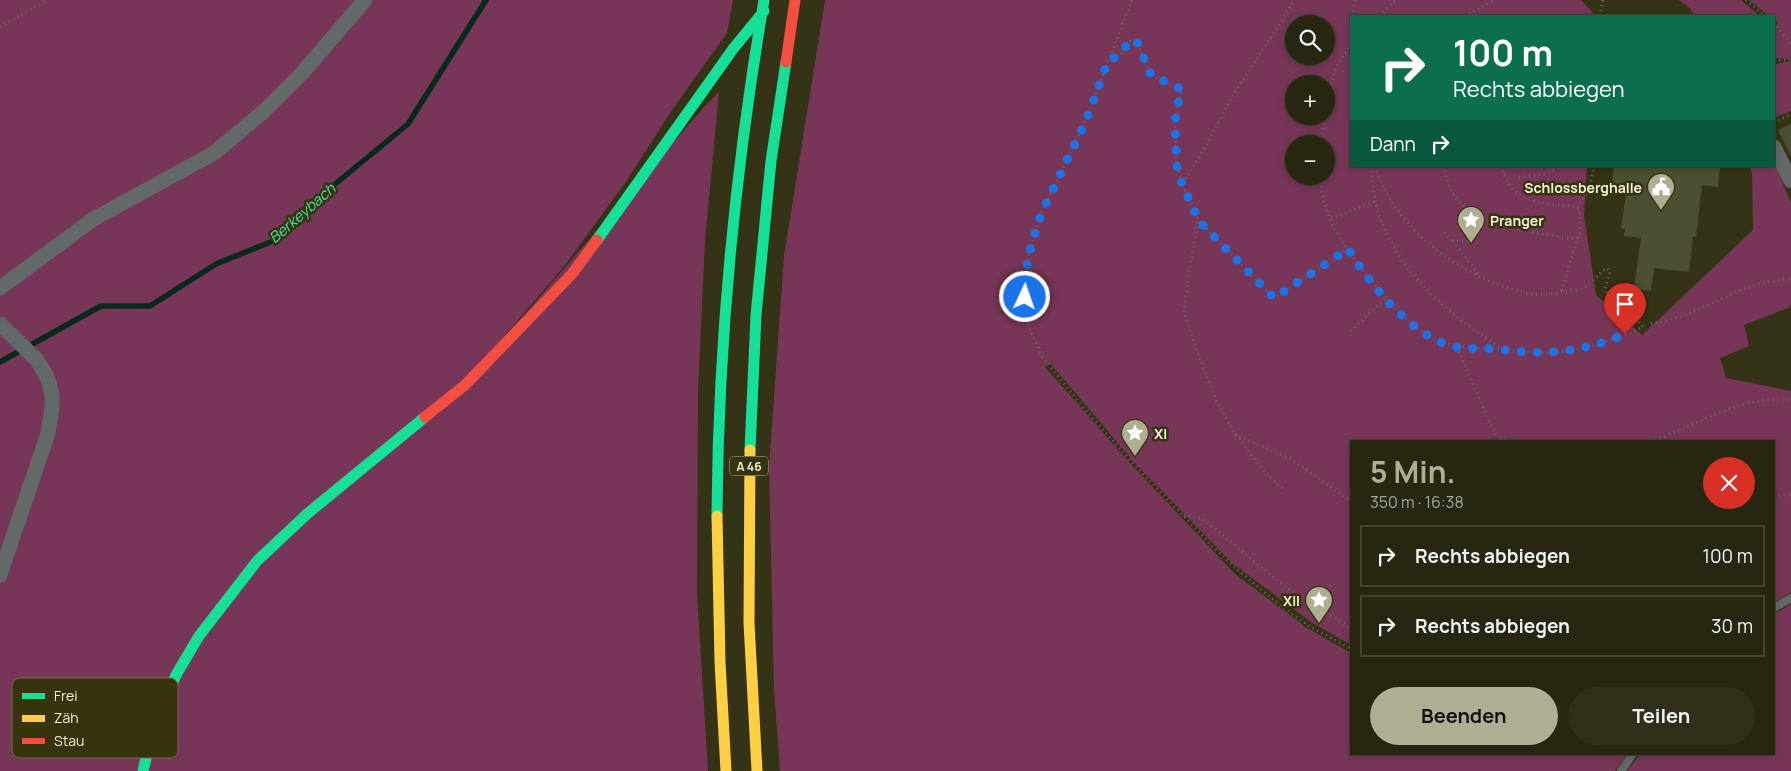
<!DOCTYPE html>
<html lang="de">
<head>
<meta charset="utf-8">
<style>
	:root { --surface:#272610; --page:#2f2e19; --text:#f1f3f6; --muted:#a4a59f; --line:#434330; --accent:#afae92 }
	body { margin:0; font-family:Manrope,sans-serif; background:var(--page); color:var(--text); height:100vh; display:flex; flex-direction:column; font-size:19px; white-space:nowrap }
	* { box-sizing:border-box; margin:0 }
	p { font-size:16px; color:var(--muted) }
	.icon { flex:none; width:28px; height:28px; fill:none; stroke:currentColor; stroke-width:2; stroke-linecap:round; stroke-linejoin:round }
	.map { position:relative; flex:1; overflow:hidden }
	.side { position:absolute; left:1350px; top:440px; width:425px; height:315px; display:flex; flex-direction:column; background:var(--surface); border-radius:0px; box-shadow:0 2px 8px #0003,0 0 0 1px var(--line) }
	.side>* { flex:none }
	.top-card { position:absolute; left:1350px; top:15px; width:425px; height:152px; border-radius:0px; box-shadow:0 2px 8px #0003,0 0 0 1px var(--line); background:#0b6e4f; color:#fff; overflow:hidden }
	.fabs { position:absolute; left:1285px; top:15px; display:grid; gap:10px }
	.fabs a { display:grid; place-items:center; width:50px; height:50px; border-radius:50%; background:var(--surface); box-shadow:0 2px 8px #0003,0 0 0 1px var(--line); font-size:25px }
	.pin { position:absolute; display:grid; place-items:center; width:42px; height:42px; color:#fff; margin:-51px -21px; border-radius:50% 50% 50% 0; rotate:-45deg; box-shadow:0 0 5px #0007 }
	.pin .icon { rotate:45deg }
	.me { position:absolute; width:55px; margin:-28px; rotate:3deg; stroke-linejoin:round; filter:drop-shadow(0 0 4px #0008) }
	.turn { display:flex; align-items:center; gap:18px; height:105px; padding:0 20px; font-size:22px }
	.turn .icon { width:65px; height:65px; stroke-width:2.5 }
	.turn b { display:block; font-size:35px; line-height:42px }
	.then { display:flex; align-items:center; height:48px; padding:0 20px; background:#0003; gap:10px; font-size:19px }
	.round { display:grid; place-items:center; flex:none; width:52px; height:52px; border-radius:26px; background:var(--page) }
	.head { display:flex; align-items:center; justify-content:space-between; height:85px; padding:0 20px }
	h1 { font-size:30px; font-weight:700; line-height:38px; color:var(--accent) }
	.primary-button { display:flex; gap:10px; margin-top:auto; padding:10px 20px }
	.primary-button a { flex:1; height:58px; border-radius:30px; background:var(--accent); color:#111; font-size:20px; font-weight:700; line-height:58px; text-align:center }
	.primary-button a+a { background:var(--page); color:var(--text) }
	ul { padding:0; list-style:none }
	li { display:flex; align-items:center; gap:15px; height:62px; margin:0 10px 8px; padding:0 10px; border:2px solid var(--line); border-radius:0px }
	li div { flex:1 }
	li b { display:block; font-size:19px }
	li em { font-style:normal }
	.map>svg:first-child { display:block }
	.green { fill:#773657; fill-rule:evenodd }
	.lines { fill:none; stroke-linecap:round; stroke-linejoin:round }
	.stream { stroke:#072a1c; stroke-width:5.5 }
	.building { fill:#4c5032 }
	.path { stroke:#686b61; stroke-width:3; stroke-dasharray:1 4; stroke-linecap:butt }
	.lane { stroke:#636968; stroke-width:8 }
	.street { stroke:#636968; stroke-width:15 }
	.fast { stroke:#16e098; stroke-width:11 }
	.slow { stroke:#ffcf43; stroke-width:11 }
	.jam { stroke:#f24e42; stroke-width:11 }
	.route { stroke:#1a73e8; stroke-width:9; stroke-dasharray:0 16.2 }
	.labels { text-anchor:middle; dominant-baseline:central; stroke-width:5; stroke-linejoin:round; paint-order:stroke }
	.shield { fill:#36340d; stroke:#b9b89a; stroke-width:1 }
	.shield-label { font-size:12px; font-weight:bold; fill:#f1f1d6 }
	.poi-label { font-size:14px; font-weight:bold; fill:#f1f1d6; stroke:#36340d; text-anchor:end }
	.water-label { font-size:15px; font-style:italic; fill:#3de2ae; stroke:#36340d }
	.key { fill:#36340d; stroke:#6e6d49; stroke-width:1 }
	.key-label { font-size:14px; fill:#f1f1d6 }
</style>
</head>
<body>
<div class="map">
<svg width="1791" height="771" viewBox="0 0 1791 771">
	<rect width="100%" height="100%" fill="#343315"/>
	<path class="green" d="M 0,0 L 733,0 L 727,33 L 672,110 L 625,183 L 566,264 L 420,435 L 704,107 L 719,92 L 705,240 L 698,391 L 697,594 L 708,771 L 0,771 Z
		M 825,0 L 1581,0 L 1596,16 L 1351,16 L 1351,166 L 1587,166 L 1584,215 L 1596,295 L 1642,335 L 1753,230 L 1752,174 L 1750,166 L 1774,166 L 1774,162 L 1791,203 L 1791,304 L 1788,308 L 1744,325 L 1749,346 L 1720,358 L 1726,378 L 1791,391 L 1791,592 L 1774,603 L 1774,441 L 1351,441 L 1351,645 L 1311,622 L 1232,563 L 1133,461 L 1050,363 L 1045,367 L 1130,463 L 1235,574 L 1307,628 L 1351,653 L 1351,754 L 1628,754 L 1615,771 L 780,771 L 774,688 L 769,468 L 784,256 ZM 1294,24 L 1326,24 L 1326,56 L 1294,56 ZM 1294,84 L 1326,84 L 1326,116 L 1294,116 ZM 1294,144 L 1326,144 L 1326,176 L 1294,176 Z
		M 1678,0 L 1741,0 L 1760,16 L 1695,16 L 1689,7 Z
		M 1749,0 L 1791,0 L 1791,57 L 1788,59 L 1775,58 L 1774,56 L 1774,30 L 1777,23 L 1774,20 L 1774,16 L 1769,16 Z
		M 1791,61 L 1791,111 L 1774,118 L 1774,62 L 1776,64 Z
		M 1791,604 L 1791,771 L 1627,771 L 1640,754 L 1774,754 L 1774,614 Z"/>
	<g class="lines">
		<path class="stream" d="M 0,362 L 101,306 L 150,306 L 216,264 L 273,241 L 323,194 L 408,124 L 486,0"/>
	</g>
	<path class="building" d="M 1791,124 L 1791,156 L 1778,130 Z
		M 1614,166 L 1720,166 L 1718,187 L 1702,185 L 1696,237 L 1693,237 L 1689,272 L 1654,268 L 1651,291 L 1634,289 L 1641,238 L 1624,236 L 1625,229 L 1621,229 L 1626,193 L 1623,193 L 1624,190 L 1611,188 Z"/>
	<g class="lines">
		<path class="path" d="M 1132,0 L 1085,121 L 1041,214 L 1034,235 L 1028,257 L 1026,276 L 1025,297 L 1029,328 L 1043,357 L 1081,405 L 1132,462 L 1217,551 L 1259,588 L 1290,613 L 1313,628 L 1351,649
			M 1746,0 L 1765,16
			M 1353,16 L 1355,0
			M 1380,16 L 1395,0
			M 1465,16 L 1495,0
			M 1600,16 L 1603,0
			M 1774,23 L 1791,44
			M 0,27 L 48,0
			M 1774,60 L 1788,60 L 1791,59
			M 1108,61 L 1119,55 L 1131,40 L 1137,42 L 1151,75 L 1181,89 L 1175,122 L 1177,166 L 1182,184 L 1199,221 L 1274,298 L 1348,249
			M 1326,109 L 1329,90 L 1339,61 L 1351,46
			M 1774,123 L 1791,114
			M 1321,144 L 1325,116
			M 1372,166 C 1370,249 1438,309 1503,349
			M 1443,166 C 1446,176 1448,187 1454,195 C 1477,228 1541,234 1578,239
			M 1501,166 C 1509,197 1529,201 1558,205 C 1566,206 1574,204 1580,211 L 1580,231 L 1561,292
			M 1504,175 C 1521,179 1545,177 1560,166
			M 1321,176 C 1319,210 1343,247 1364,271 C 1384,295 1402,319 1428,336 C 1451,350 1476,347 1502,349 C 1515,350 1527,353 1540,353 C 1576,353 1610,341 1643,327 L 1633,314 L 1607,294 L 1605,289 L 1610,271 L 1607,268 C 1598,273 1591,286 1581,289 C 1565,293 1547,295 1531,294 C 1523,293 1514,289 1505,287 C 1451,269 1392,223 1375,166
			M 1183,183 L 1207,144 L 1232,97 L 1295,0
			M 1578,208 L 1587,193 L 1595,166
			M 1331,218 L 1374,202
			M 1198,222 L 1189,271 L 1184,311 L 1194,343 L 1217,402 L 1235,434 L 1264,471 L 1285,491
			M 1444,233 L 1453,241
			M 1468,241 L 1453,241 L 1479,275
			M 1651,324 L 1682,316 L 1702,308 L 1743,289 L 1765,282 L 1791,279
			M 1351,331 L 1386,298
			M 1457,347 L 1491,425 L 1497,435 L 1508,441
			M 1235,434 L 1291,459 L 1351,501
			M 1650,441 C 1698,427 1739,393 1791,401
			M 1774,497 L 1791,494
			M 1184,515 L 1203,519 L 1283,585 L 1351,628"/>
		<path class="lane" d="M 1774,608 L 1791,598
			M 1621,771 L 1633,754"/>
		<path class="street" d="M 1774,147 L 1791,181
			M 0,288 L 92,220 L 214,153 L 263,112 L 303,72 L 365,0
			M 0,324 L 37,360 L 46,375 L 50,385 L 52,396 L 52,408 L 48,433 L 0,575"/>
		<path class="fast" d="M 597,240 L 733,49 L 764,11
			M 750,450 L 756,315 L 771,161 L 786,62
			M 717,516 C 718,343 735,171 764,0
			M 143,771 L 154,725 L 176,675 L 199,636 L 257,561 L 307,514 L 425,417"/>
		<path class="slow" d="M 750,450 L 749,623 L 757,771
			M 717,516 L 720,662 L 726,771"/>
		<path class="jam" d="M 786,62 L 795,0
			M 425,417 L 465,385 L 572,274 L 597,240"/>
	</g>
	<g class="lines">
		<path class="route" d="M 1025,297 L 1028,257 L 1041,214 L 1086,121 L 1108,61 L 1119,55 L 1131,40 L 1137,42 L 1151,75 L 1181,89 L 1175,122 L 1177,166 L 1182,184 L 1199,221 L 1274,298 L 1348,249 C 1371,285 1412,338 1456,347 C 1472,350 1489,347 1505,350 C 1547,356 1587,351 1625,334"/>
	</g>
	<defs>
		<symbol id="civic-pin" viewBox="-11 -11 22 30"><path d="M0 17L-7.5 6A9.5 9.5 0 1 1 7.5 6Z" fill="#afae92" stroke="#36340d"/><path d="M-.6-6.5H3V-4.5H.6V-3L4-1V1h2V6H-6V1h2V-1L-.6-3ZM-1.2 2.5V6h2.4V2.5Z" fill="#fff"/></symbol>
		<symbol id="sight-pin" viewBox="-11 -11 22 30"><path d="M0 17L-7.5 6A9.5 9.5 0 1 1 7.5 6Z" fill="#afae92" stroke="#36340d"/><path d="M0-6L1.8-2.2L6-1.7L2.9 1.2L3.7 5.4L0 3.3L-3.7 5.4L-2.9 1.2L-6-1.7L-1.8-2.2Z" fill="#fff"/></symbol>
	</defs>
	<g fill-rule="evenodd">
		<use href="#civic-pin" x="1645" y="171" width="32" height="43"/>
		<use href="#sight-pin" x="1455" y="204" width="32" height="43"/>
		<use href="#sight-pin" x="1119" y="417" width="32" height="43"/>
		<use href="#sight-pin" x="1303" y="584" width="32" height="43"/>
	</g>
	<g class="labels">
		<rect class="shield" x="730" y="456.5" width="38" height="19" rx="4"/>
		<g class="shield-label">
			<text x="749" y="466">A 46</text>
		</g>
		<g class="poi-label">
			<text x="1642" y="187">Schlossberghalle</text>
			<text x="1490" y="220" text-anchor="start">Pranger</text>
			<text x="1154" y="433" text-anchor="start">XI</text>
			<text x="1300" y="600">XII</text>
		</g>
		<g class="water-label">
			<text transform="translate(302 213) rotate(-41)">Berkeybach</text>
		</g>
	</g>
	<rect x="12" y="678" width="166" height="80" rx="8" class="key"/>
	<rect x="22" y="693" width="23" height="6" fill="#16e098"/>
	<rect x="22" y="715" width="23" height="7" fill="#ffcf43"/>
	<rect x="22" y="738" width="23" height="6" fill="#f24e42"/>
	<g class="key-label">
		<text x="54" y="701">Frei</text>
		<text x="54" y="723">Zäh</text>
		<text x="54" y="746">Stau</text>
	</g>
</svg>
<div class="fabs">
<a><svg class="icon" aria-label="search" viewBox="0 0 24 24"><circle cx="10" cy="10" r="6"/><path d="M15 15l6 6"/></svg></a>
<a>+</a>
<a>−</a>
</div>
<div class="pin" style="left:1625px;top:334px;background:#d93025"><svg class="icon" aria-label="arrive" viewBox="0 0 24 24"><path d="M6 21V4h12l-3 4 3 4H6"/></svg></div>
<svg class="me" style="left:1025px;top:297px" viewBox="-20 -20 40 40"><circle r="17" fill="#1a73e8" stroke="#fff" stroke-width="3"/><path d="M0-11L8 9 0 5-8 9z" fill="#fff"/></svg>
<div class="top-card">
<div class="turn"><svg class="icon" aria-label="right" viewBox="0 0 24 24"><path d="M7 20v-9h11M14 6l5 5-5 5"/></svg><div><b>100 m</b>Rechts abbiegen</div></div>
<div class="then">Dann<svg class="icon" aria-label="right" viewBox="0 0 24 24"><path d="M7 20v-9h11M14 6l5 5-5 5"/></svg></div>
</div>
<section class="side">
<div class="head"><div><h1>5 Min.</h1><p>350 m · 16:38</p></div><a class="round" style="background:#d93025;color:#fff"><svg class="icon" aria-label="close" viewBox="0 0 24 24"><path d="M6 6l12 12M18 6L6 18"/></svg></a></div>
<ul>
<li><svg class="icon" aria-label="right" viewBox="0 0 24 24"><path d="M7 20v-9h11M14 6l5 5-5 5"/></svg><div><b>Rechts abbiegen</b></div><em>100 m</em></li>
<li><svg class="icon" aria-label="right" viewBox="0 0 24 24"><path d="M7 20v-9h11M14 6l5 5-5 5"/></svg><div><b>Rechts abbiegen</b></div><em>30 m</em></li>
</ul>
<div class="primary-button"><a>Beenden</a><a>Teilen</a></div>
</section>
</div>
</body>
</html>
